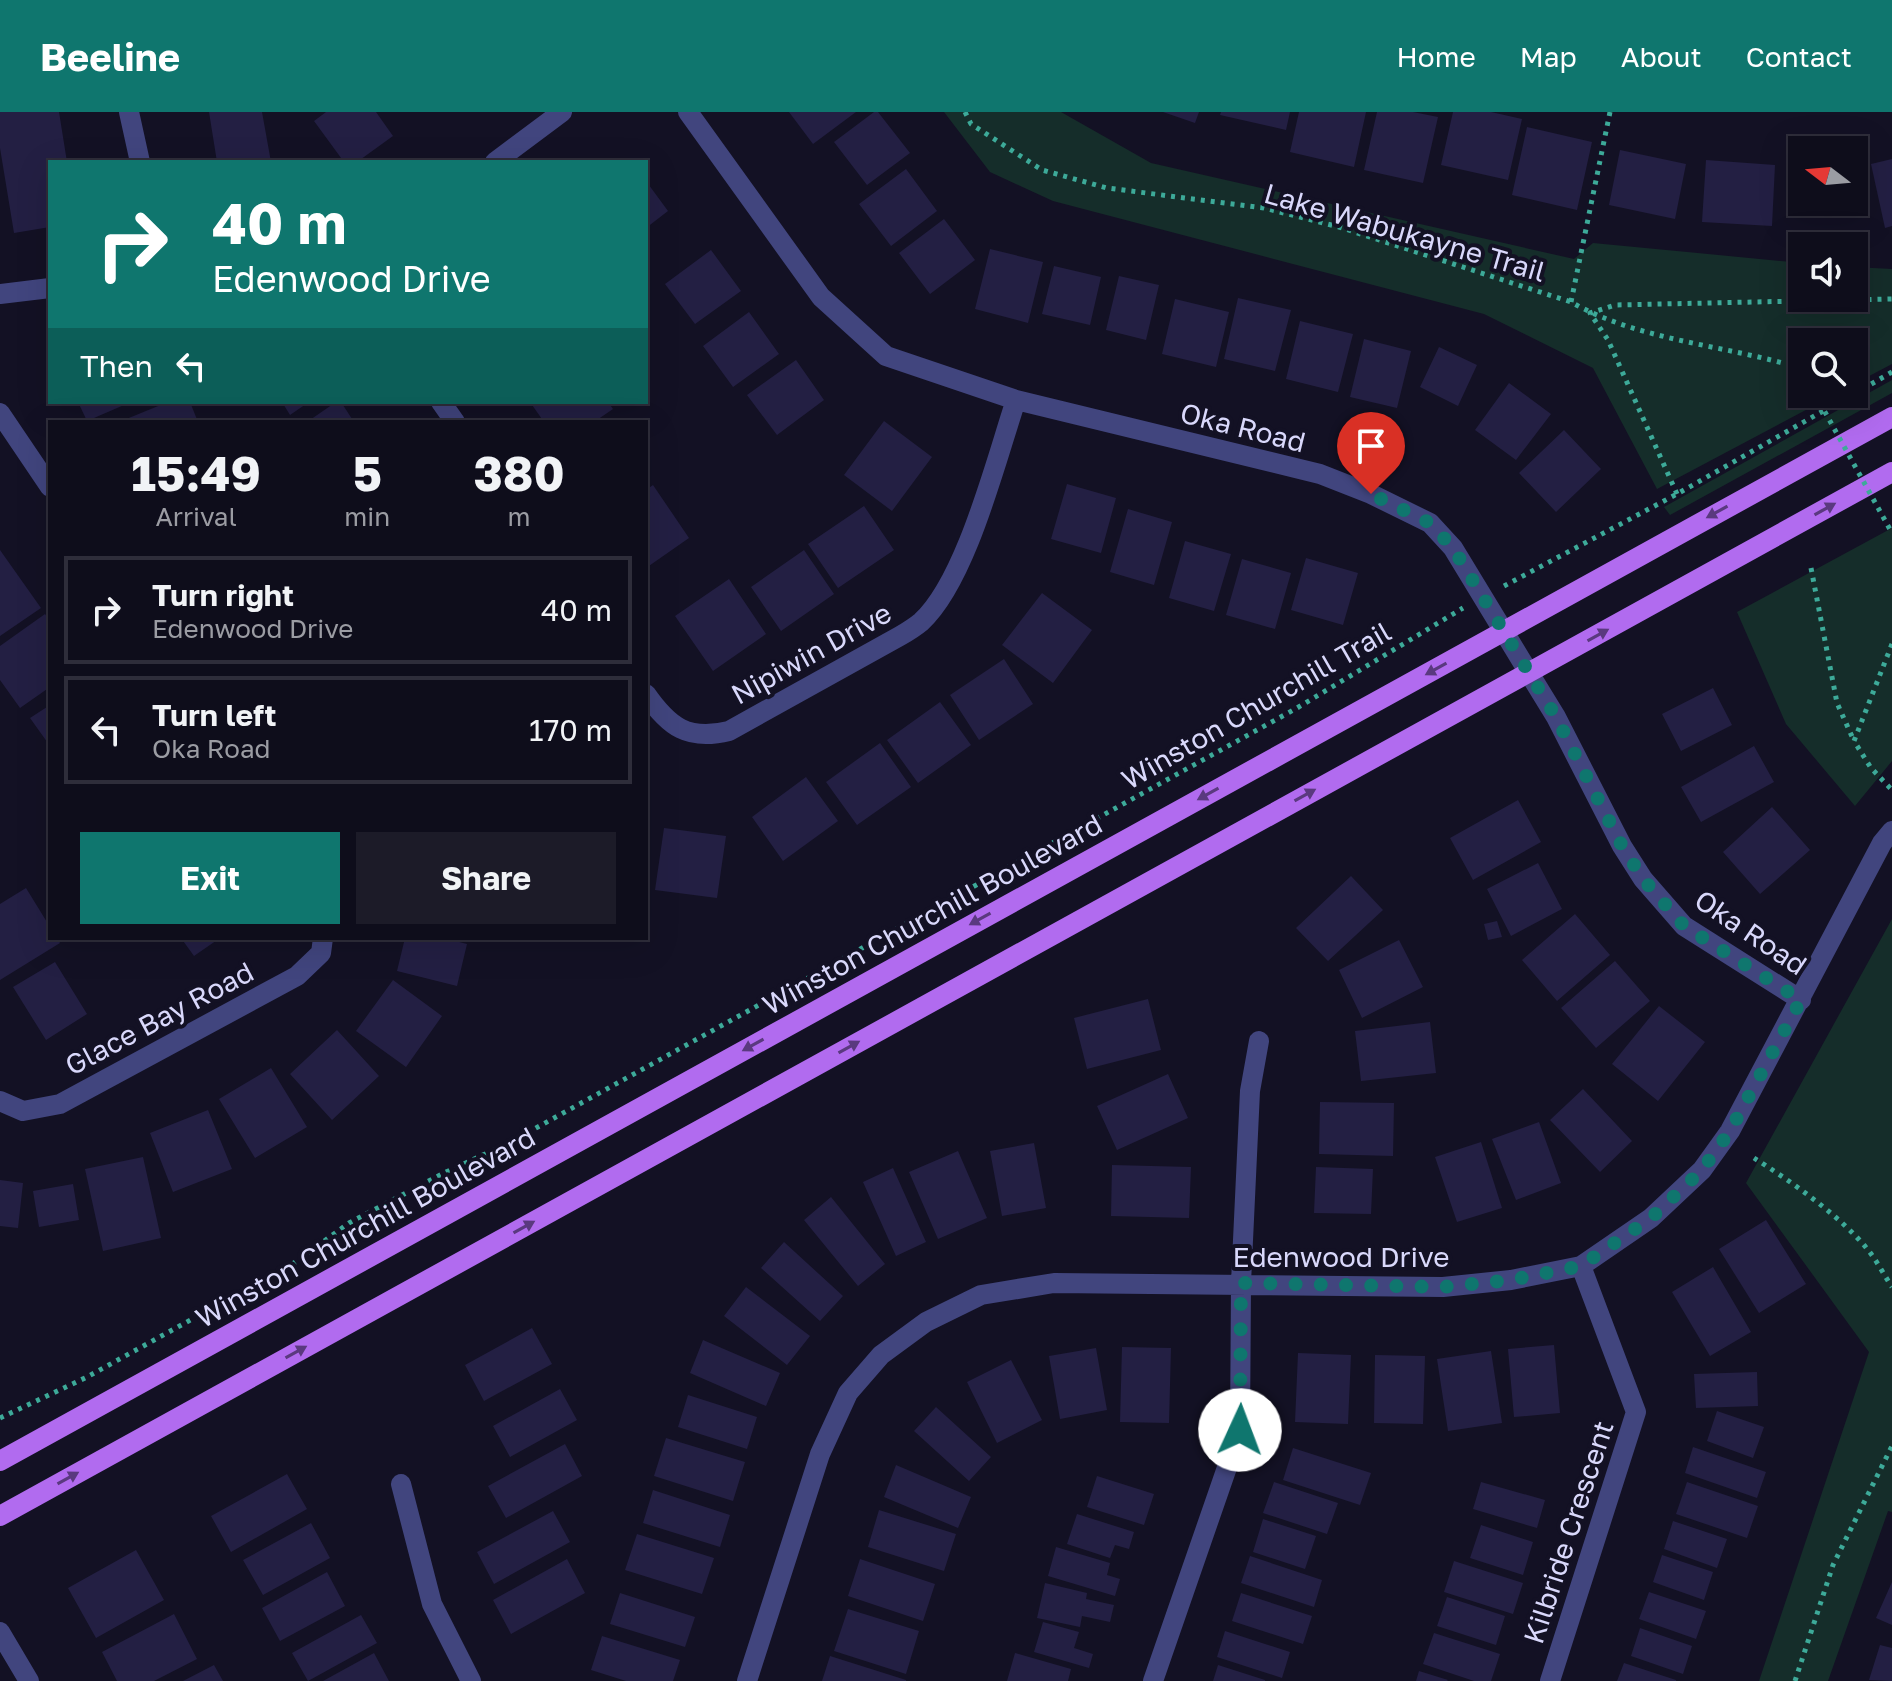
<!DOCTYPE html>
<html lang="en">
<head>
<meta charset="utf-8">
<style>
	:root { --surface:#0e0d1b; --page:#1c1b28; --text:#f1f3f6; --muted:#9b9ca3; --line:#2e2d3a; --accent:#0f766e }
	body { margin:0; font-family:"Golos Text",sans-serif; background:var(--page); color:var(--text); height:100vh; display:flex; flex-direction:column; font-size:30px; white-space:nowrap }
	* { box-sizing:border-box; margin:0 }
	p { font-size:26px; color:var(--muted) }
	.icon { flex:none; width:44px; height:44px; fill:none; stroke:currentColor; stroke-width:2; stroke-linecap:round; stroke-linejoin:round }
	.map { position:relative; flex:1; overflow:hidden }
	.details { position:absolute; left:48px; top:308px; width:600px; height:520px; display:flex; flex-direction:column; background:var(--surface); border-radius:0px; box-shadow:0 8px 32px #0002,0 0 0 2px var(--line) }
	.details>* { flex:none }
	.top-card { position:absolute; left:48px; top:48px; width:600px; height:244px; border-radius:0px; box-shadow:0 8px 32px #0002,0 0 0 2px var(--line); background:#0f766e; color:#fff; overflow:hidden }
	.needle { width:52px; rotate:286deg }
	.buttons { position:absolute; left:1788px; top:24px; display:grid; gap:16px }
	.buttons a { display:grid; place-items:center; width:80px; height:80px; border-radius:0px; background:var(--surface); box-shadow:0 8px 32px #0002,0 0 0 2px var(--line); font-size:40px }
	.pin { position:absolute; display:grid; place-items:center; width:68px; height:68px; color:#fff; margin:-82px -34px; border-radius:50% 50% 50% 0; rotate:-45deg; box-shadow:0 0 8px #0007 }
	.pin .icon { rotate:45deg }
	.me { position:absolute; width:88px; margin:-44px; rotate:2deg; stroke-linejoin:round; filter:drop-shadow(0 0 6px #0008) }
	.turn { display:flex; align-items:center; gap:28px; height:168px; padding:0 32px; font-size:36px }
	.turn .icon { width:104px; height:104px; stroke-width:2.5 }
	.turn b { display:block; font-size:56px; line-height:68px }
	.then { display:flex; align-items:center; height:76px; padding:0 32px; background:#0003; gap:16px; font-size:30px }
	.eta { display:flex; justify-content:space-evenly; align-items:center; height:136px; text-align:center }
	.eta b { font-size:48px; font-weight:700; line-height:56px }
	.button { display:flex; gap:16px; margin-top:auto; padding:16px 32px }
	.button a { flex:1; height:92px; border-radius:0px; background:var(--accent); color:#fff; font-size:32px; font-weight:700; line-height:92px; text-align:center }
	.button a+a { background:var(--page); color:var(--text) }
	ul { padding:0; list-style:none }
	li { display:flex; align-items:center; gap:24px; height:108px; margin:0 16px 12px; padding:0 16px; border:4px solid var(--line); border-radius:0px }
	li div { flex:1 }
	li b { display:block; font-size:30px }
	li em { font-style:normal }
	header { display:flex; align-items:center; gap:48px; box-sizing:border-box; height:112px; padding:0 40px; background:var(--accent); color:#fff }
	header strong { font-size:38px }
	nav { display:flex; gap:44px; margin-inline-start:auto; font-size:28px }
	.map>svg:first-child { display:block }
	.green { fill:#152d2a }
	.building { fill:#231f43 }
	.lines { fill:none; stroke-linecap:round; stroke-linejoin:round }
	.path { stroke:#3daa99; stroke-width:5; stroke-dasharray:4 6; stroke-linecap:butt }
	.minor { stroke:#41457e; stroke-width:20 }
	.major { stroke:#b16bef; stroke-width:20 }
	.path-bridge { stroke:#3daa99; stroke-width:5; stroke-dasharray:4 6; stroke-linecap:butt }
	.oneway { fill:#5a397f }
	.route { stroke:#0f766e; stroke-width:14; stroke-dasharray:0 25.2 }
	.labels { text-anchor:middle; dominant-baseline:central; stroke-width:8; stroke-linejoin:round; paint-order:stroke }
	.street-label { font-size:28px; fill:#d9d8fb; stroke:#131124 }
</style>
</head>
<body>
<header>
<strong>Beeline</strong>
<nav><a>Home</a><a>Map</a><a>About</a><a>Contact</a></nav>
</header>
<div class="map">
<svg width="1892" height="1569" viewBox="0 0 1892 1569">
	<rect width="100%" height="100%" fill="#131124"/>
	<path class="green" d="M 944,0 L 1061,0 L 1151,51 L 1574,147 L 1593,131 L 1802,151 L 1802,186 L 1854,186 L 1854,155 L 1892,157 L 1892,252 L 1854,272 L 1854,230 L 1802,230 L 1802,282 L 1836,282 L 1657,377 L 1593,256 L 1484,202 L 1053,89 L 990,60 Z
		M 1892,268 L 1892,281 L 1670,403 L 1664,395 Z
		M 1892,416 L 1892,649 L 1855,694 L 1786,612 L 1737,500 Z
		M 1892,807 L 1892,1400 L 1888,1399 L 1828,1569 L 1759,1569 L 1869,1240 L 1746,1071 Z"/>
	<path class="building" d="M 0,0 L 59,0 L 67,50 L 50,50 L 50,115 L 14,121 L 0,36 Z
		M 209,0 L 262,0 L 271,50 L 217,50 Z
		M 326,0 L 376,0 L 393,24 L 357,50 L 344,50 L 314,9 Z
		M 789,0 L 856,0 L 813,32 Z
		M 874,0 L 878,0 L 910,41 L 867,73 L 834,30 Z
		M 1163,0 L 1199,0 L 1195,11 Z
		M 1221,0 L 1290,0 L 1286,18 L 1220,3 Z
		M 1299,0 L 1366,0 L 1354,55 L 1290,40 Z
		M 1377,0 L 1413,0 L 1438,5 L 1423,71 L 1364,58 Z
		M 1453,0 L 1491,0 L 1522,7 L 1508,68 L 1441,53 Z
		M 1527,15 L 1592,30 L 1577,98 L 1512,83 Z
		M 1620,38 L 1686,52 L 1675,107 L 1609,93 Z
		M 1854,43 L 1858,43 L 1861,99 L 1793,103 L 1789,47 L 1802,46 L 1802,90 L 1854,90 Z
		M 1892,47 L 1892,114 L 1885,116 L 1871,52 Z
		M 1706,48 L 1775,53 L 1772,114 L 1702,110 Z
		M 906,57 L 937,99 L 891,134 L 859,92 Z
		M 646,69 L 668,99 L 646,116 Z
		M 944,107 L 975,148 L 930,182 L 899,141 Z
		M 990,137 L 1043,150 L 1028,211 L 975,197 Z
		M 711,138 L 741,179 L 695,212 L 665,172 Z
		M 1054,154 L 1101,165 L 1090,213 L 1042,202 Z
		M 1119,164 L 1159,173 L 1146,228 L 1106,218 Z
		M 1238,186 L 1291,198 L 1275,259 L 1224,247 Z
		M 1175,187 L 1229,200 L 1216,255 L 1162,242 Z
		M 749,200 L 779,242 L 733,275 L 703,234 Z
		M 1300,209 L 1353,222 L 1338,280 L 1286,267 Z
		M 1364,227 L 1411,239 L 1397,296 L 1350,285 Z
		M 1439,235 L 1477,253 L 1458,294 L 1420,275 Z
		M 796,248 L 824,288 L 777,323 L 747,283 Z
		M 1509,271 L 1551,302 L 1516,348 L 1475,318 Z
		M 78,290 L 131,290 L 87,309 Z
		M 168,290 L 190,290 L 198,310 L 119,310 Z
		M 282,290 L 309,290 L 290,303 Z
		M 336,290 L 341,290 L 354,310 L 307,310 Z
		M 530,290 L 608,290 L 613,297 L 594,310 L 544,310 Z
		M 884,309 L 932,345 L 892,399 L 844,363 Z
		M 1564,318 L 1601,357 L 1556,400 L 1519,361 Z
		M 1067,372 L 1116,386 L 1101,441 L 1051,427 Z
		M 653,373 L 689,426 L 646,456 L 646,378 Z
		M 864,394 L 894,438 L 838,476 L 808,432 Z
		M 1128,397 L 1172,410 L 1154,473 L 1110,460 Z
		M 1185,429 L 1231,442 L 1214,499 L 1169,486 Z
		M 0,438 L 41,496 L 0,524 Z
		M 804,438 L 834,482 L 781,519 L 751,475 Z
		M 1306,446 L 1358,461 L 1343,513 L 1291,498 Z
		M 1242,447 L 1291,461 L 1275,517 L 1226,503 Z
		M 729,467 L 766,522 L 713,559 L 675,504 Z
		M 1042,481 L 1092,518 L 1053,571 L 1002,533 Z
		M 45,502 L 50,509 L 50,575 L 20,596 L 0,568 L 0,534 Z
		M 1004,547 L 1033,592 L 979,628 L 950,583 Z
		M 1713,576 L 1732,613 L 1681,639 L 1662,602 Z
		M 940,590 L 971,633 L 918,671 L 887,628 Z
		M 50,593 L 50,634 L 30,606 Z
		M 880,631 L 911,675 L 857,713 L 826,670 Z
		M 1754,634 L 1774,670 L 1701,710 L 1681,675 Z
		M 806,665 L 838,709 L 783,749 L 752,705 Z
		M 1518,688 L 1541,730 L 1473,768 L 1450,726 Z
		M 1772,695 L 1810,738 L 1760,782 L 1723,740 Z
		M 664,716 L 726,724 L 717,786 L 655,778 Z
		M 1538,751 L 1562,797 L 1511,824 L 1487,777 Z
		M 1351,764 L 1383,798 L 1328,849 L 1296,816 Z
		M 26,776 L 50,815 L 50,826 L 57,826 L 60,831 L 0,868 L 0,792 Z
		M 1575,802 L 1610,843 L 1557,889 L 1522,848 Z
		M 1497,809 L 1502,825 L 1488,828 L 1484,812 Z
		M 181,826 L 220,826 L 194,844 Z
		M 405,826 L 444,826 L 467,832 L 457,874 L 397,859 Z
		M 1399,828 L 1423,875 L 1362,906 L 1339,858 Z
		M 1615,849 L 1650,889 L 1596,936 L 1561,896 Z
		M 55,850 L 87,902 L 46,928 L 13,875 Z
		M 393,868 L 442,904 L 406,955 L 356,919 Z
		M 1148,887 L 1161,938 L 1087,957 L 1074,906 Z
		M 1659,894 L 1705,930 L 1658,989 L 1612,952 Z
		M 1430,910 L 1436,961 L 1361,969 L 1355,919 Z
		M 337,918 L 379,964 L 332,1008 L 290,962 Z
		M 271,956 L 307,1015 L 255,1046 L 219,987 Z
		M 1168,962 L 1188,1006 L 1117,1038 L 1097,994 Z
		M 1583,977 L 1632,1029 L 1600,1060 L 1550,1008 Z
		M 1320,990 L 1394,991 L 1393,1044 L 1319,1042 Z
		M 208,998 L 232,1057 L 173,1080 L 150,1021 Z
		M 1539,1010 L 1561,1071 L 1516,1088 L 1492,1027 Z
		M 1481,1030 L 1502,1096 L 1457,1110 L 1435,1045 Z
		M 1034,1031 L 1046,1096 L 1002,1104 L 990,1039 Z
		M 958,1039 L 987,1106 L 938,1127 L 909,1060 Z
		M 143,1045 L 161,1126 L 103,1139 L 85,1057 Z
		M 1112,1053 L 1191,1055 L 1189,1106 L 1111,1104 Z
		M 1316,1055 L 1373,1057 L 1371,1102 L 1314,1101 Z
		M 893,1056 L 926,1130 L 896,1144 L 863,1070 Z
		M 0,1068 L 23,1071 L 18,1116 L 0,1114 Z
		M 73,1072 L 79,1108 L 39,1115 L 33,1079 Z
		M 831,1085 L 885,1152 L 858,1174 L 804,1108 Z
		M 1766,1108 L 1806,1172 L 1759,1201 L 1719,1137 Z
		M 784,1130 L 843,1184 L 820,1209 L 761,1156 Z
		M 1713,1155 L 1751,1220 L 1710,1244 L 1672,1180 Z
		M 746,1175 L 810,1224 L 787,1253 L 724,1204 Z
		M 532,1216 L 552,1252 L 484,1289 L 465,1253 Z
		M 703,1228 L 780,1261 L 766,1294 L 690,1261 Z
		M 1554,1233 L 1560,1301 L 1514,1305 L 1508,1237 Z
		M 1122,1235 L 1171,1236 L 1169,1311 L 1120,1310 Z
		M 1096,1236 L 1107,1298 L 1060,1307 L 1049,1244 Z
		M 1491,1239 L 1502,1311 L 1448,1319 L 1437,1247 Z
		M 1298,1241 L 1351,1243 L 1348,1312 L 1295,1310 Z
		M 1375,1243 L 1425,1244 L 1423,1312 L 1374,1311 Z
		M 1011,1248 L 1042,1308 L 997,1331 L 967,1270 Z
		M 1757,1260 L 1758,1294 L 1696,1296 L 1694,1262 Z
		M 560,1277 L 577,1308 L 510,1345 L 493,1314 Z
		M 688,1283 L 757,1305 L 747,1337 L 678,1315 Z
		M 936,1295 L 991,1345 L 969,1369 L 914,1319 Z
		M 1717,1299 L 1764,1315 L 1753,1346 L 1707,1329 Z
		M 666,1326 L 745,1350 L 733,1389 L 654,1364 Z
		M 565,1332 L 582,1364 L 506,1406 L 488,1374 Z
		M 1693,1335 L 1766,1360 L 1757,1386 L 1685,1361 Z
		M 1293,1336 L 1371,1361 L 1360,1393 L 1283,1368 Z
		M 896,1353 L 971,1385 L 958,1416 L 884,1385 Z
		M 287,1362 L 307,1397 L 231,1440 L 211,1404 Z
		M 1097,1364 L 1154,1382 L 1144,1413 L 1087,1395 Z
		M 1274,1370 L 1338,1391 L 1327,1422 L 1263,1401 Z
		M 1481,1370 L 1545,1388 L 1537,1416 L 1473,1397 Z
		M 1687,1370 L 1758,1394 L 1747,1426 L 1676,1402 Z
		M 653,1378 L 730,1403 L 720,1435 L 643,1411 Z
		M 879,1398 L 956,1422 L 944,1459 L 868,1435 Z
		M 553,1399 L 570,1430 L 494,1472 L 477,1440 Z
		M 1077,1402 L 1134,1420 L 1129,1437 L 1115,1433 L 1110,1446 L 1067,1432 Z
		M 1263,1407 L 1316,1424 L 1305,1457 L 1253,1440 Z
		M 1673,1409 L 1727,1427 L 1717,1456 L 1664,1437 Z
		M 311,1411 L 330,1446 L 263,1483 L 243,1448 Z
		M 1481,1413 L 1533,1430 L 1523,1463 L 1470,1446 Z
		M 637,1422 L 714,1446 L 702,1482 L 625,1458 Z
		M 1056,1435 L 1110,1451 L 1107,1463 L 1120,1467 L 1115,1484 L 1048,1464 Z
		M 136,1438 L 164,1488 L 96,1526 L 68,1476 Z
		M 1662,1443 L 1713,1460 L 1704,1488 L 1653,1470 Z
		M 1250,1444 L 1322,1468 L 1314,1495 L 1241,1471 Z
		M 567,1447 L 585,1481 L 511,1522 L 493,1488 Z
		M 860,1447 L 935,1472 L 923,1509 L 848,1484 Z
		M 1454,1449 L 1523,1471 L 1513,1502 L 1444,1480 Z
		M 327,1460 L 345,1494 L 280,1529 L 262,1496 Z
		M 1892,1470 L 1892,1513 L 1876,1506 Z
		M 1045,1471 L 1087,1481 L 1086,1487 L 1114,1493 L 1110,1510 L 1082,1504 L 1080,1515 L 1037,1506 Z
		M 1649,1480 L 1706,1499 L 1696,1527 L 1639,1507 Z
		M 620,1481 L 695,1505 L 685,1535 L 610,1512 Z
		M 1241,1481 L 1312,1504 L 1303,1532 L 1232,1509 Z
		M 1447,1485 L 1505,1504 L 1496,1533 L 1437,1514 Z
		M 848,1497 L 919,1519 L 906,1562 L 834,1539 Z
		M 174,1502 L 197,1547 L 154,1569 L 117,1569 L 102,1540 Z
		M 361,1503 L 377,1531 L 308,1569 L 292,1541 Z
		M 1043,1510 L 1079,1520 L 1074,1536 L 1093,1542 L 1089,1556 L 1034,1540 Z
		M 1640,1516 L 1692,1534 L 1683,1562 L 1631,1544 Z
		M 1225,1519 L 1290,1540 L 1282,1566 L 1217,1545 Z
		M 1434,1521 L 1500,1542 L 1491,1569 L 1474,1569 L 1423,1552 Z
		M 602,1524 L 680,1548 L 673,1569 L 626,1569 L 591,1558 Z
		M 1880,1533 L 1892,1536 L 1892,1569 L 1869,1568 Z
		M 374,1541 L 389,1569 L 323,1569 Z
		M 1015,1541 L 1071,1557 L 1068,1569 L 1007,1569 Z
		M 830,1544 L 906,1568 L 906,1569 L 822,1569 Z
		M 1624,1551 L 1676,1568 L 1676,1569 L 1617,1569 Z
		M 214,1553 L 223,1569 L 183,1569 Z
		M 1218,1553 L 1265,1568 L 1265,1569 L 1213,1569 Z
		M 1419,1559 L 1448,1568 L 1447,1569 L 1416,1569 Z"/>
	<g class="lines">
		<path class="path" d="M 965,0 L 971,12 L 1042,58 L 1107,76 L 1264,96 L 1339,115 L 1571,190 C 1639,229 1726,233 1800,256 L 1802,259
			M 1571,190 L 1610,0
			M 1854,282 L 1892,260
			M 1677,382 L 1608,228 L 1590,201 L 1615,193 L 1892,187
			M 1811,456 L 1837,591 L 1854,629
			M 1504,474 L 1677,382 L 1853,282
			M 1892,532 L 1854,629 L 1871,656 L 1892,678
			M 1754,1046 C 1789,1068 1842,1105 1868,1138 C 1877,1149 1884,1163 1892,1175
			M 0,1306 L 87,1265 L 294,1151 L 349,1111 L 444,1061 L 507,1032 L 1297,596 L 1463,496
			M 1795,1569 L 1833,1453 L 1892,1334"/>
		<path class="minor" d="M 129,0 L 140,50
			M 688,0 L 821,185 L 886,244 L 1016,288 L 1320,362 L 1371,382 L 1430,411 L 1453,436 L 1529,561 L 1556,605 L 1622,734 L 1643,767 L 1684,814 L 1801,888
			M 495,50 L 562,0
			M 0,182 L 50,176
			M 441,290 L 455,310
			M 0,301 L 50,375
			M 646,582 C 669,615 688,629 729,619 L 900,524 C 907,520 915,515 921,510 C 966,469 996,348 1016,288
			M 0,989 L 23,999 L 60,992 L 297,864 L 321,841 L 323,826
			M 401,1372 L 432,1492 L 471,1569
			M 0,1520 L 29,1569
			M 747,1569 L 820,1342 L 848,1281 L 881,1243 L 926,1210 L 981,1183 L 1054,1171 L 1443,1175 L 1511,1168 L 1581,1154 L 1651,1106 L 1702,1058 L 1730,1019 L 1882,731 L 1892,719
			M 1153,1569 L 1240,1318 L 1241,1171 L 1250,979 L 1259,929
			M 1550,1569 L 1636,1300 L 1581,1154"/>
		<path class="major" d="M 0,1349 L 1892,305
			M 0,1404 L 1892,360"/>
		<path class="path-bridge" d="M 1815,282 L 1892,421"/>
	</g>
	<defs><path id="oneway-solid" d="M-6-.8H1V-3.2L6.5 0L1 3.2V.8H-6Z" transform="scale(2)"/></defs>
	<g class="oneway">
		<use href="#oneway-solid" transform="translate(1825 397) rotate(-29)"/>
		<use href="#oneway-solid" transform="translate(1717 400) rotate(151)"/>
		<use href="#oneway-solid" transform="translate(1598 523) rotate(-29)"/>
		<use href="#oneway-solid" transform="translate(1436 557) rotate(151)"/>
		<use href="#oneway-solid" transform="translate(1208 682) rotate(151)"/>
		<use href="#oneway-solid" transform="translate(1305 683) rotate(-29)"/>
		<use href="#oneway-solid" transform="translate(980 807) rotate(151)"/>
		<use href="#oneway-solid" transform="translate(753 933) rotate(151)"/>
		<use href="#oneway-solid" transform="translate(849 935) rotate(-29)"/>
		<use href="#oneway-solid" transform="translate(524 1115) rotate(-29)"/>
		<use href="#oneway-solid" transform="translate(296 1240) rotate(-29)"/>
		<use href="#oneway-solid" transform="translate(68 1366) rotate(-29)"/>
	</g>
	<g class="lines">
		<path class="route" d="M 1240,1318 L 1241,1171 L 1443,1175 L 1511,1168 L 1581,1154 L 1651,1106 L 1702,1058 L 1730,1019 L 1801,888 L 1684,814 L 1643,767 L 1622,734 L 1556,605 L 1453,436 L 1430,411 L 1371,382"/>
	</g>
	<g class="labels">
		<g class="street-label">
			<text transform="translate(1405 120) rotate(16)">Lake Wabukayne Trail</text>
			<text transform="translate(1243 315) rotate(14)">Oka Road</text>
			<text transform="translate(811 541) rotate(-29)">Nipiwin Drive</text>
			<text transform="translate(1256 593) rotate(-30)">Winston Churchill Trail</text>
			<text transform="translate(932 802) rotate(-29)">Winston Churchill Boulevard</text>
			<text transform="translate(1751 820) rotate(34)">Oka Road</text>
			<text transform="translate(159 906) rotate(-28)">Glace Bay Road</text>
			<text transform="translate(365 1115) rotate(-29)">Winston Churchill Boulevard</text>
			<text x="1341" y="1144">Edenwood Drive</text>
			<text transform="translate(1568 1420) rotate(-72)">Kilbride Crescent</text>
		</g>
	</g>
</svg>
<div class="buttons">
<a><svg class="needle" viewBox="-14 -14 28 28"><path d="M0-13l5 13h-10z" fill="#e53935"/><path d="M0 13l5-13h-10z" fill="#9b9ca3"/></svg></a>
<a><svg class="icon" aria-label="sound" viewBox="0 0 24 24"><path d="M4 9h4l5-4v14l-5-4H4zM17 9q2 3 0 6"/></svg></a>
<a><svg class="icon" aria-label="search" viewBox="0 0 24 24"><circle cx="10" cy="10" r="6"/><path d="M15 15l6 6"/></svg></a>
</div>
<div class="pin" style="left:1371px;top:382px;background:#d93025"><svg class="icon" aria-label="arrive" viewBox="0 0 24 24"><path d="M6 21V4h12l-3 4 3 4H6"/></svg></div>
<svg class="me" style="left:1240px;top:1318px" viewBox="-20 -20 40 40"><circle r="19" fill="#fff"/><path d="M0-13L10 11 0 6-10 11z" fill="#0f766e"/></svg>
<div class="top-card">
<div class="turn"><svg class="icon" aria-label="right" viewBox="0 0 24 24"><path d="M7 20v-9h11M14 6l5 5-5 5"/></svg><div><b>40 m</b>Edenwood Drive</div></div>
<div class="then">Then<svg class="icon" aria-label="left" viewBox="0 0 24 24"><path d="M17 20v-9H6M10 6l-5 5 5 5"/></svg></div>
</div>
<section class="details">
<div class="eta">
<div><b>15:49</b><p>Arrival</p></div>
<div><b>5</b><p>min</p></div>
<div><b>380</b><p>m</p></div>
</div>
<ul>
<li><svg class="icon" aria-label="right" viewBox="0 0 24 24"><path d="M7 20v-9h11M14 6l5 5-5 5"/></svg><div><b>Turn right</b><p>Edenwood Drive</p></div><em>40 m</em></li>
<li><svg class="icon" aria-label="left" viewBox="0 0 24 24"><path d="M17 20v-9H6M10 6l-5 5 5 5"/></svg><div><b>Turn left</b><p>Oka Road</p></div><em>170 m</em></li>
</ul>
<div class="button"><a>Exit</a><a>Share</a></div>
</section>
</div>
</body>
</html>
